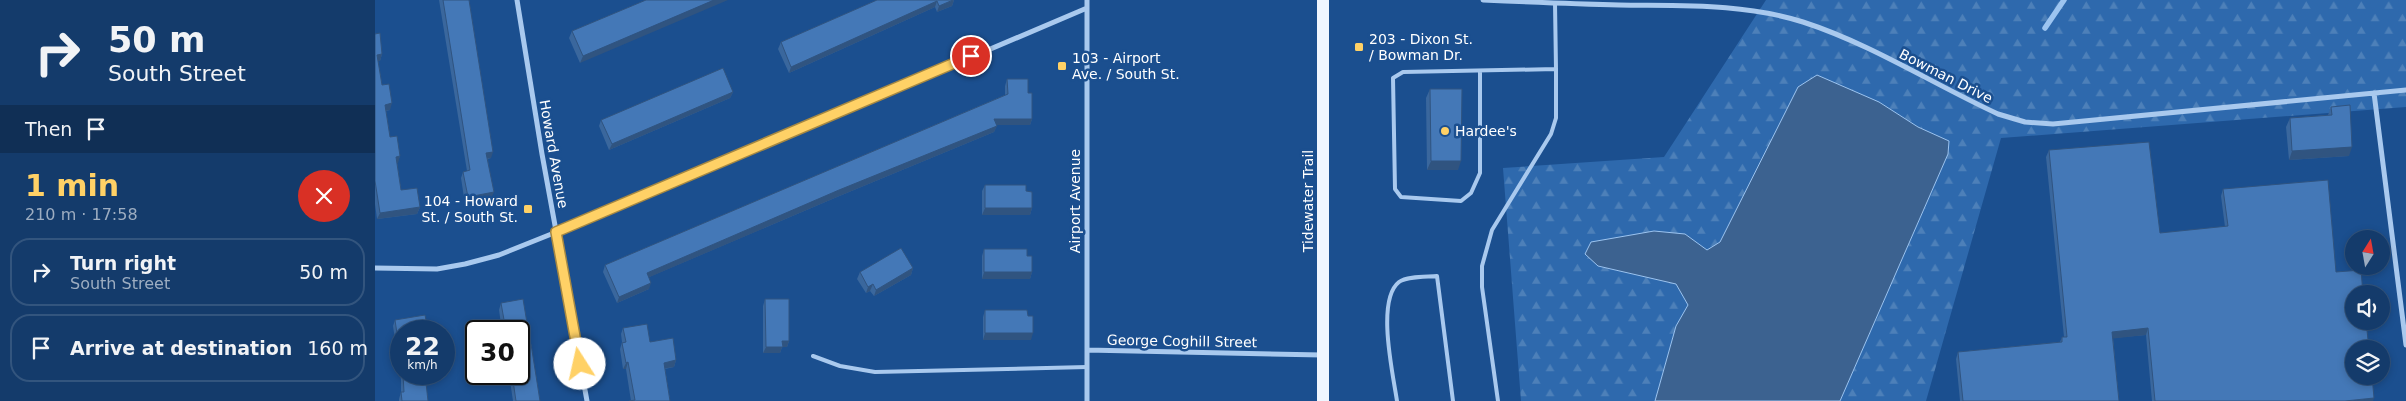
<!DOCTYPE html>
<html lang="en">
<head>
<meta charset="utf-8">
<style>
	:root { --surface:#143b6b; --page:#214673; --text:#f1f3f6; --muted:#9dadc1; --line:#33557e; --accent:#ffd166 }
	body { margin:0; font-family:"DejaVu Sans",sans-serif; background:var(--page); color:var(--text); height:100vh; display:flex; flex-direction:column; font-size:19px; white-space:nowrap }
	* { box-sizing:border-box; margin:0 }
	p { font-size:16px; color:var(--muted) }
	.icon { flex:none; width:28px; height:28px; fill:none; stroke:currentColor; stroke-width:2; stroke-linecap:round; stroke-linejoin:round }
	.map { position:relative; flex:1; overflow:hidden }
	.panel { display:flex; flex-direction:column; background:var(--surface); width:375px }
	.panel>* { flex:none }
	.banner { background:#143b6b; color:var(--text); overflow:hidden }
	.needle { width:32px; rotate:11deg }
	.controls { position:absolute; left:1970px; top:230px; display:grid; gap:10px }
	.controls a { display:grid; place-items:center; width:45px; height:45px; border-radius:50%; background:var(--surface); box-shadow:0 2px 8px #0003,0 0 0 1px var(--line); font-size:25px }
	.speed { position:absolute; left:15px; top:320px; display:flex; gap:10px; font-size:25px; font-weight:700; text-align:center }
	.speed>* { display:grid; place-content:center; width:65px; height:65px; border-radius:50%; background:var(--surface); box-shadow:0 2px 8px #0003,0 0 0 1px var(--line); line-height:1 }
	.speed small { font-size:12px; font-weight:400 }
	.speed .limit { border:2px solid #111; border-radius:8px; background:#fff; color:#111 }
	.pin { position:absolute; display:grid; place-items:center; width:42px; height:42px; color:#fff; margin:-21px; border:2px solid #fff; border-radius:50%; box-shadow:0 1px 5px #0007 }
	.me { position:absolute; width:55px; margin:-28px; rotate:350deg; stroke-linejoin:round; filter:drop-shadow(0 0 4px #0008) }
	.turn { display:flex; align-items:center; gap:18px; height:105px; padding:0 25px; font-size:22px }
	.turn .icon { width:65px; height:65px; stroke-width:2.5 }
	.turn b { display:block; font-size:35px; line-height:42px }
	.then { display:flex; align-items:center; height:48px; padding:0 25px; background:#0003; gap:10px; font-size:19px }
	.round { display:grid; place-items:center; flex:none; width:52px; height:52px; border-radius:26px; background:var(--page) }
	.overview { display:flex; align-items:center; justify-content:space-between; height:85px; padding:0 25px }
	h1 { font-size:30px; font-weight:700; line-height:38px; color:var(--accent) }
	ul { padding:0; list-style:none }
	li { display:flex; align-items:center; gap:15px; height:68px; margin:0 10px 8px; padding:0 15px; border:2px solid var(--line); border-radius:20px }
	li div { flex:1 }
	li b { display:block; font-size:19px }
	li em { font-style:normal }
	main { display:flex; flex:1; min-height:0 }
	.map>svg:first-child { display:block }
	.forest { fill:url(#forest-firs) }
	.water { fill:#3c6290; stroke:#9cc4f0 }
	.lines { fill:none; stroke-linecap:round; stroke-linejoin:round }
	.stream { stroke:#9cc4f0; stroke-width:5.5 }
	.service { stroke:#a9c9ee; stroke-width:4 }
	.minor { stroke:#a9c9ee; stroke-width:5 }
	.primary { stroke:#f0f6ff; stroke-width:12 }
	.wall { fill:#3a679d }
	.shaded-wall { fill:#305480 }
	.building { fill:#4478b7; stroke:#305480 }
	.route-casing { stroke:#a68842; stroke-width:12 }
	.route { stroke:#ffd166; stroke-width:9 }
	.poi-dot { fill:#ffd166; stroke:#1b4f8f; stroke-width:2 }
	.labels { text-anchor:middle; dominant-baseline:central; stroke-width:5; stroke-linejoin:round; paint-order:stroke }
	.poi-label { font-size:14px; fill:#fff; stroke:#1b4f8f; text-anchor:start }
	.street-label { font-size:14px; fill:#fff; stroke:#1b4f8f }
</style>
</head>
<body>
<main>
<section class="panel">
<div class="banner">
<div class="turn"><svg class="icon" aria-label="right" viewBox="0 0 24 24"><path d="M7 20v-9h11M14 6l5 5-5 5"/></svg><div><b>50 m</b>South Street</div></div>
<div class="then">Then<svg class="icon" aria-label="arrive" viewBox="0 0 24 24"><path d="M6 21V4h12l-3 4 3 4H6"/></svg></div>
</div>
<div class="overview"><div><h1>1 min</h1><p>210 m · 17:58</p></div><a class="round" style="background:#d93025;color:#fff"><svg class="icon" aria-label="close" viewBox="0 0 24 24"><path d="M6 6l12 12M18 6L6 18"/></svg></a></div>
<ul>
<li><svg class="icon" aria-label="right" viewBox="0 0 24 24"><path d="M7 20v-9h11M14 6l5 5-5 5"/></svg><div><b>Turn right</b><p>South Street</p></div><em>50 m</em></li>
<li><svg class="icon" aria-label="arrive" viewBox="0 0 24 24"><path d="M6 21V4h12l-3 4 3 4H6"/></svg><div><b>Arrive at destination</b></div><em>160 m</em></li>
</ul>
</section>
<div class="map">
<svg width="2031" height="401" viewBox="0 0 2031 401">
	<defs>
		<pattern id="forest-firs" width="22" height="20" patternUnits="userSpaceOnUse" patternTransform="scale(1.25)"><rect width="22" height="20" fill="#2e69ad"/><path d="M5 1l3.5 6h-7zM16 11l3.5 6h-7z" fill="#4d80b9"/></pattern>
	</defs>
	<rect width="100%" height="100%" fill="#1b4f8f"/>
	<path class="forest" d="M 1391,0 L 2031,0 L 2031,107 L 1626,138 L 1551,401 L 1465,401 L 1573,154 L 1574,141 L 1543,127 L 1504,102 L 1346,242 L 1332,250 L 1310,234 L 1223,266 L 1301,284 L 1314,305 L 1301,326 L 1280,401 L 1146,401 L 1128,168 L 1289,157 Z"/>
	<path class="water" d="M 1442,75 L 1504,102 L 1543,127 L 1574,141 L 1573,154 L 1465,401 L 1280,401 L 1301,326 L 1313,305 L 1301,284 L 1223,266 L 1210,254 L 1216,242 L 1279,231 L 1310,234 L 1332,250 L 1345,242 L 1423,87 Z"/>
	<g class="lines">
		<path class="stream" d="M 1670,28 L 1689,0"/>
		<path class="service" d="M 1105,72 L 1105,173 L 1096,193 L 1086,201 L 1026,197 L 1020,189 L 1018,78 L 1028,72 L 1181,69 L 1180,3
			M 438,356 L 465,366 L 500,372 L 712,367
			M 1022,401 C 1018,374 1001,300 1024,282 C 1032,276 1052,277 1062,276 L 1078,401
			M 1123,401 L 1107,287 L 1107,266 L 1117,230 L 1176,134 L 1181,118 L 1181,69"/>
		<path class="minor" d="M 142,0 L 167,154 L 212,401
			M 712,0 L 712,401
			M 1108,0 C 1153,2 1198,4 1244,5 C 1306,6 1368,3 1428,22 C 1496,44 1558,84 1623,114 L 1650,122 L 1678,124 L 2031,90
			M 1999,93 L 2031,345
			M 0,268 L 62,269 L 90,264 L 124,255 L 244,207 L 712,8
			M 712,350 L 947,355"/>
		<path class="primary" d="M 948,401 L 948,0"/>
	</g>
	<path class="wall" d="M 64,0 L 94,0 L 116,158 L 113,159 L 116,199 L 90,204 L 86,178 L 88,172 L 92,171 Z
		M 271,0 L 205,63 L 194,38 L 197,31 Z
		M 502,0 L 579,0 L 577,6 L 562,12 L 560,7 L 414,73 L 403,49 L 406,42 Z
		M 0,34 L 7,54 L 5,61 L 3,61 L 7,85 L 15,110 L 11,111 L 15,137 L 25,156 L 22,163 L 26,190 L 45,207 L 42,214 L 2,219 L 0,204 Z
		M 632,79 L 657,119 L 655,125 L 622,125 L 619,132 L 462,197 L 274,277 L 274,289 L 242,303 L 228,272 L 230,265 L 630,95 L 630,86 Z
		M 1055,89 L 1083,170 L 1052,170 L 1051,98 Z
		M 358,92 L 355,98 L 234,150 L 224,126 L 226,120 Z
		M 1956,107 L 1974,156 L 1914,160 L 1911,127 L 1915,118 L 1953,115 Z
		M 1674,150 L 1785,233 L 1850,227 L 1846,196 L 1848,189 L 1961,272 L 1998,401 L 1777,401 L 1771,335 L 1738,338 L 1744,401 L 1585,401 L 1581,359 L 1583,352 L 1685,342 L 1687,337 L 1689,337 L 1671,157 Z
		M 610,185 L 651,191 L 657,208 L 655,215 L 607,215 L 607,191 Z
		M 609,249 L 652,256 L 657,272 L 655,279 L 607,279 L 607,256 Z
		M 538,268 L 536,275 L 499,296 L 495,291 L 491,293 L 482,279 L 485,272 Z
		M 390,299 L 414,341 L 412,347 L 407,347 L 405,353 L 388,353 L 388,306 Z
		M 126,303 L 154,335 L 152,342 L 144,346 L 144,331 L 127,331 L 124,310 Z
		M 610,310 L 653,316 L 656,340 L 608,340 L 608,317 Z
		M 20,320 L 26,331 L 26,374 L 50,374 L 53,401 L 24,401 L 24,399 L 26,392 L 26,380 L 18,326 Z
		M 248,328 L 275,342 L 301,360 L 299,367 L 290,369 L 295,401 L 256,401 L 251,369 L 248,369 L 245,349 L 247,342 L 246,334 Z
		M 134,374 L 144,374 L 165,401 L 138,401 Z"/>
	<path class="shaded-wall" d="M 339,0 L 353,0 L 205,63 L 208,56 Z
		M 579,0 L 577,6 L 562,12 L 564,6 Z
		M 562,1 L 560,7 L 414,73 L 416,67 Z
		M 7,54 L 5,61 L 0,61 L 2,55 Z
		M 358,92 L 355,98 L 234,150 L 237,144 Z
		M 17,103 L 15,110 L 7,111 L 10,105 Z
		M 619,119 L 657,119 L 655,125 L 616,125 Z
		M 622,126 L 619,132 L 462,197 L 270,279 L 272,273 L 464,190 Z
		M 1977,147 L 1974,156 L 1914,160 L 1917,151 Z
		M 118,152 L 116,158 L 109,159 L 111,153 Z
		M 25,156 L 23,163 L 19,163 L 21,157 Z
		M 1056,161 L 1086,161 L 1083,170 L 1052,170 Z
		M 119,192 L 116,199 L 90,204 L 93,197 Z
		M 45,207 L 42,214 L 2,219 L 5,213 Z
		M 610,208 L 657,208 L 655,215 L 607,215 Z
		M 538,268 L 536,275 L 499,296 L 501,290 Z
		M 609,272 L 657,272 L 655,279 L 607,279 Z
		M 276,283 L 274,289 L 242,303 L 244,297 Z
		M 498,284 L 495,291 L 491,293 L 493,287 Z
		M 1773,328 L 1771,335 L 1734,339 L 1737,332 Z
		M 610,333 L 658,333 L 656,340 L 608,340 Z
		M 154,335 L 152,342 L 144,346 L 144,340 Z
		M 407,341 L 414,341 L 412,347 L 407,347 L 405,353 L 388,353 L 391,347 Z
		M 301,360 L 299,367 L 286,369 L 289,363 Z
		M 253,362 L 251,369 L 248,369 L 251,363 Z
		M 1999,398 L 1998,401 L 1970,401 Z"/>
	<path class="building" d="M 68,0 L 94,0 L 118,152 L 111,153 L 119,192 L 93,197 L 88,172 L 95,170 Z
		M 271,0 L 339,0 L 208,56 L 197,31 Z
		M 502,0 L 578,0 L 564,6 L 562,1 L 416,67 L 406,42 Z
		M 5,33 L 7,54 L 2,55 L 7,85 L 14,84 L 17,103 L 10,105 L 15,137 L 22,136 L 25,156 L 21,157 L 26,190 L 42,188 L 45,207 L 5,213 L 0,181 L 0,34 Z
		M 348,68 L 358,92 L 237,144 L 226,120 Z
		M 632,79 L 653,79 L 653,93 L 657,93 L 657,119 L 619,119 L 622,126 L 464,190 L 272,273 L 276,283 L 244,297 L 230,265 L 633,94 Z
		M 1055,89 L 1087,89 L 1086,161 L 1056,161 Z
		M 1975,105 L 1977,147 L 1917,151 L 1915,118 L 1957,115 L 1956,107 Z
		M 1774,142 L 1785,233 L 1853,226 L 1848,189 L 1953,180 L 1961,272 L 1986,270 L 1988,294 L 1979,294 L 1979,321 L 1991,321 L 1994,349 L 1979,349 L 1979,376 L 1997,376 L 1999,398 L 1970,401 L 1780,401 L 1773,328 L 1737,332 L 1744,401 L 1588,401 L 1583,352 L 1687,342 L 1687,337 L 1692,337 L 1674,150 Z
		M 610,185 L 651,185 L 651,191 L 657,192 L 657,208 L 610,208 Z
		M 526,248 L 538,268 L 501,290 L 498,284 L 493,287 L 485,272 Z
		M 609,249 L 652,249 L 652,256 L 657,256 L 657,272 L 609,272 Z
		M 148,299 L 154,335 L 144,340 L 144,331 L 131,331 L 126,303 Z
		M 390,299 L 414,299 L 414,341 L 407,341 L 408,347 L 391,347 Z
		M 610,310 L 652,310 L 653,316 L 658,316 L 658,333 L 610,333 Z
		M 50,315 L 53,331 L 26,331 L 26,361 L 20,320 Z
		M 272,324 L 275,342 L 298,338 L 301,360 L 289,363 L 295,401 L 254,401 L 260,400 L 253,362 L 251,363 L 247,343 L 251,342 L 248,328 Z
		M 156,344 L 165,401 L 141,401 L 137,374 L 144,374 L 144,346 Z
		M 28,374 L 50,374 L 53,401 L 27,401 L 26,392 L 29,392 Z"/>
	<g class="lines">
		<defs>
			<path id="route" d="M 205,364 L 181,232 L 596,56"/>
		</defs>
		<use href="#route" class="route-casing"/>
		<use href="#route" class="route"/>
	</g>
	<g class="poi-dot">
		<rect x="979" y="42" width="10" height="10" rx="2.5"/>
		<rect x="682" y="61" width="10" height="10" rx="2.5"/>
		<circle cx="1070" cy="131" r="5"/>
		<rect x="148" y="204" width="10" height="10" rx="2.5"/>
	</g>
	<g class="labels">
		<g class="poi-label">
			<text x="994" y="39">203 - Dixon St.<tspan x="994" dy="16">/ Bowman Dr.</tspan></text>
			<text x="697" y="58">103 - Airport<tspan x="697" dy="16">Ave. / South St.</tspan></text>
			<text x="1080" y="131">Hardee's</text>
			<text x="143" y="201" text-anchor="end">104 - Howard<tspan x="143" dy="16">St. / South St.</tspan></text>
		</g>
		<g class="street-label">
			<text transform="translate(1571 76) rotate(27)">Bowman Drive</text>
			<text transform="translate(179 154) rotate(80)">Howard Avenue</text>
			<text transform="translate(700 201) rotate(-90)">Airport Avenue</text>
			<text transform="translate(933 201) rotate(-90)">Tidewater Trail</text>
			<text transform="translate(807 341) rotate(1)">George Coghill Street</text>
		</g>
	</g>
</svg>
<div class="controls">
<a><svg class="needle" viewBox="-14 -14 28 28"><path d="M0-13l5 13h-10z" fill="#e53935"/><path d="M0 13l5-13h-10z" fill="#9dadc1"/></svg></a>
<a><svg class="icon" aria-label="sound" viewBox="0 0 24 24"><path d="M4 9h4l5-4v14l-5-4H4zM17 9q2 3 0 6"/></svg></a>
<a><svg class="icon" aria-label="layers" viewBox="0 0 24 24"><path d="M12 4l9 5-9 5-9-5zM3 14l9 5 9-5"/></svg></a>
</div>
<div class="speed"><div>22<small>km/h</small></div><div class="limit">30</div></div>
<div class="pin" style="left:596px;top:56px;background:#d93025"><svg class="icon" aria-label="arrive" viewBox="0 0 24 24"><path d="M6 21V4h12l-3 4 3 4H6"/></svg></div>
<svg class="me" style="left:205px;top:364px" viewBox="-20 -20 40 40"><circle r="19" fill="#fff"/><path d="M0-13L10 11 0 6-10 11z" fill="#ffd166"/></svg>
</div>
</main>
</body>
</html>
